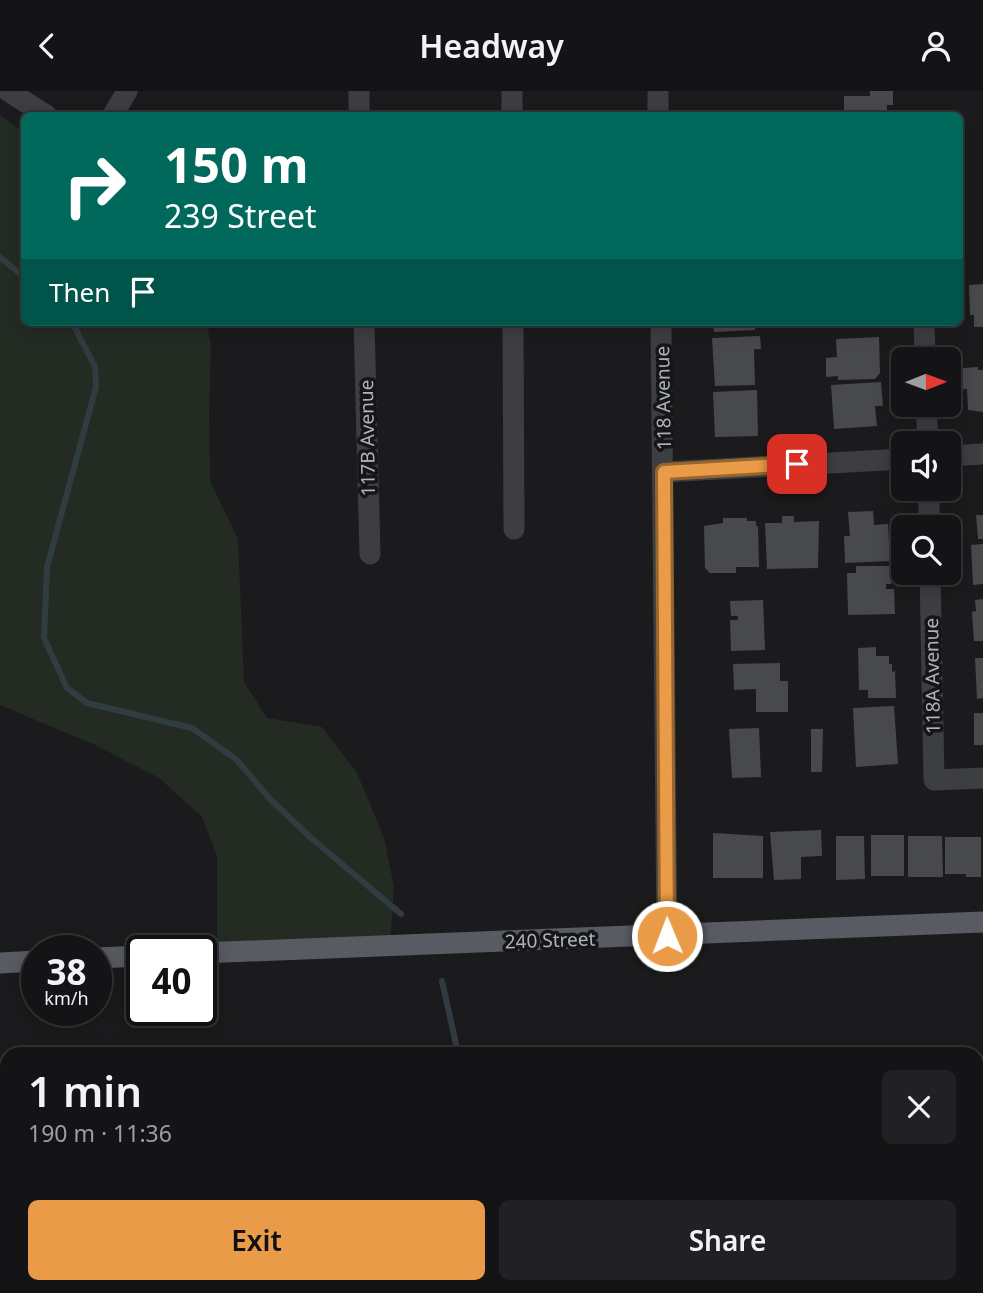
<!DOCTYPE html>
<html lang="en">
<head>
<meta charset="utf-8">
<style>
	:root { --surface:#141416; --page:#212123; --text:#f1f3f6; --muted:#9d9ea1; --line:#333335; --accent:#ea9b47 }
	body { margin:0; font-family:"Noto Sans",sans-serif; background:var(--page); color:var(--text); height:100vh; display:flex; flex-direction:column; font-size:26px; white-space:nowrap }
	* { box-sizing:border-box; margin:0 }
	p { font-size:23px; color:var(--muted) }
	.icon { flex:none; width:38px; height:38px; fill:none; stroke:currentColor; stroke-width:2; stroke-linecap:round; stroke-linejoin:round }
	.map { position:relative; flex:1; overflow:hidden }
	.drawer { position:absolute; left:0px; top:956px; width:984px; height:247px; display:flex; flex-direction:column; background:var(--surface); border-radius:21px 21px 0 0; box-shadow:0 4px 18px #0003,0 0 0 2px var(--line) }
	.drawer>* { flex:none }
	.banner { position:absolute; left:21px; top:21px; width:942px; height:214px; border-radius:10px; box-shadow:0 4px 18px #0003,0 0 0 2px var(--line); background:#00695c; color:#fff; overflow:hidden }
	.needle { width:46px; rotate:89deg }
	.tools { position:absolute; left:891px; top:256px; display:grid; gap:14px }
	.tools a { display:grid; place-items:center; width:70px; height:70px; border-radius:10px; background:var(--surface); box-shadow:0 4px 18px #0003,0 0 0 2px var(--line); font-size:35px }
	.speed { position:absolute; left:21px; top:844px; display:flex; gap:14px; font-size:35px; font-weight:700; text-align:center }
	.speed>* { display:grid; place-content:center; width:91px; height:91px; border-radius:50%; background:var(--surface); box-shadow:0 4px 18px #0003,0 0 0 2px var(--line); line-height:1 }
	.speed small { font-size:18px; font-weight:400 }
	.speed .limit { border:4px solid #111; border-radius:10px; background:#fff; color:#111 }
	.pin { position:absolute; display:grid; place-items:center; width:60px; height:60px; color:#fff; margin:-30px; border-radius:14px; box-shadow:0 4px 10px #0006 }
	.me { position:absolute; width:77px; margin:-38px; rotate:359deg; stroke-linejoin:round; filter:drop-shadow(0 0 5px #0008) }
	.turn { display:flex; align-items:center; gap:24px; height:147px; padding:0 28px; font-size:32px }
	.turn .icon { width:91px; height:91px; stroke-width:2.5 }
	.turn b { display:block; font-size:49px; line-height:60px }
	.then { display:flex; align-items:center; height:66px; padding:0 28px; background:#0003; gap:14px; font-size:26px }
	.round { display:grid; place-items:center; flex:none; width:74px; height:74px; border-radius:10px; background:var(--page) }
	.headline { display:flex; align-items:center; justify-content:space-between; height:119px; padding:0 28px }
	h1 { font-size:42px; font-weight:600; line-height:52px }
	.action { display:flex; gap:14px; margin-top:auto; padding:14px 28px }
	.action a { flex:1; height:80px; border-radius:10px; background:var(--accent); color:#111; font-size:28px; font-weight:600; line-height:80px; text-align:center }
	.action a+a { background:var(--page); color:var(--text) }
	header { display:flex; justify-content:space-between; align-items:center; height:91px; padding:0 28px; background:var(--surface); font-size:32px; font-weight:600 }
	.map>svg:first-child { display:block }
	.green { fill:#232b23 }
	.lines { fill:none; stroke-linecap:round; stroke-linejoin:round }
	.stream { stroke:#313c41; stroke-width:6 }
	.building { fill:#48494d }
	.minor { stroke:#3c3e42; stroke-width:21 }
	.major { stroke:#585b61; stroke-width:21 }
	.route-casing { stroke:#98652e; stroke-width:18 }
	.route { stroke:#ea9b47; stroke-width:12 }
	.labels { text-anchor:middle; dominant-baseline:central; stroke-width:7; stroke-linejoin:round; paint-order:stroke }
	.street-label { font-size:19px; fill:#aeb4bc; stroke:#161618 }
</style>
</head>
<body>
<header><svg class="icon" aria-label="back" viewBox="0 0 24 24"><path d="M15 5l-7 7 7 7"/></svg>Headway<svg class="icon" aria-label="person" viewBox="0 0 24 24"><circle cx="12" cy="8" r="4"/><path d="M4 21q1-7 8-7t8 7"/></svg></header>
<div class="map">
<svg width="983" height="1202" viewBox="0 0 983 1202">
	<rect width="100%" height="100%" fill="#1b1b1d"/>
	<path class="green" d="M 0,24 L 24,41 L 24,231 L 206,231 L 211,253 L 209,322 L 210,390 L 238,448 L 244,591 L 267,627 L 322,636 L 357,682 L 384,747 L 394,796 L 390,854 L 217,861 L 217,765 L 202,726 L 159,687 L 95,654 L 0,614 Z"/>
	<g class="lines">
		<path class="stream" d="M 0,166 L 24,186
			M 72,231 L 95,276 L 96,296 L 47,476 L 44,547 L 67,597 L 87,612 L 192,637 L 236,668 L 271,709 L 310,746 L 401,823
			M 442,890 L 458,962
			M 598,1195 L 602,1202"/>
	</g>
	<path class="building" d="M 870,0 L 893,0 L 893,14 L 887,14 L 887,24 L 844,24 L 844,5 L 870,5 Z
		M 983,193 L 983,236 L 974,236 L 974,224 L 970,224 L 969,194 Z
		M 713,231 L 755,231 L 755,239 L 714,241 Z
		M 835,231 L 866,231 L 866,234 L 835,236 Z
		M 760,245 L 761,258 L 754,258 L 755,294 L 715,295 L 712,247 Z
		M 879,246 L 880,282 L 875,288 L 838,289 L 838,285 L 826,286 L 826,267 L 837,266 L 836,248 Z
		M 978,276 L 978,279 L 983,279 L 983,321 L 968,319 L 967,298 L 963,298 L 963,277 Z
		M 881,291 L 883,315 L 875,315 L 877,335 L 834,338 L 831,294 Z
		M 757,299 L 758,345 L 715,346 L 713,301 Z
		M 873,420 L 874,434 L 888,433 L 890,470 L 845,472 L 844,445 L 850,445 L 848,421 Z
		M 976,424 L 983,424 L 983,448 L 978,448 Z
		M 782,425 L 794,425 L 794,431 L 819,430 L 818,477 L 767,478 L 765,432 L 782,432 Z
		M 723,427 L 747,427 L 747,430 L 756,430 L 756,435 L 758,435 L 759,476 L 736,476 L 736,482 L 710,482 L 705,477 L 704,435 L 723,432 Z
		M 983,453 L 983,493 L 973,494 L 971,454 Z
		M 856,475 L 890,475 L 891,493 L 886,493 L 886,498 L 894,498 L 895,523 L 848,524 L 847,482 L 856,482 Z
		M 983,508 L 983,550 L 974,550 L 972,521 L 976,520 L 975,509 Z
		M 763,509 L 765,559 L 731,560 L 730,529 L 738,529 L 738,525 L 731,525 L 730,510 Z
		M 876,556 L 876,565 L 889,565 L 889,573 L 892,573 L 892,581 L 895,580 L 896,607 L 868,607 L 868,599 L 859,599 L 858,557 Z
		M 975,567 L 983,567 L 983,607 L 977,608 Z
		M 780,572 L 780,590 L 788,590 L 788,621 L 756,621 L 756,598 L 734,599 L 733,573 Z
		M 894,615 L 898,673 L 856,676 L 853,617 Z
		M 974,622 L 983,622 L 983,654 L 974,654 Z
		M 759,637 L 761,686 L 732,687 L 729,638 Z
		M 811,638 L 823,638 L 822,681 L 811,681 Z
		M 821,739 L 822,765 L 801,766 L 801,788 L 774,789 L 770,741 Z
		M 713,742 L 763,745 L 763,787 L 713,787 Z
		M 871,744 L 904,744 L 904,785 L 871,785 Z
		M 836,745 L 864,745 L 865,788 L 836,789 Z
		M 908,745 L 942,745 L 943,786 L 908,786 Z
		M 945,746 L 981,746 L 981,786 L 966,786 L 966,783 L 945,783 Z"/>
	<g class="lines">
		<path class="minor" d="M 8,0 L 46,24
			M 359,0 L 359,24
			M 512,0 L 512,24
			M 658,0 L 658,24
			M 113,24 L 127,0
			M 364,231 L 370,463
			M 513,231 L 514,438
			M 661,231 L 667,845
			M 924,231 L 925,268
			M 926,313 L 928,352
			M 948,365 L 983,363
			M 664,381 L 903,368
			M 929,397 L 929,436
			M 930,481 L 934,689 L 983,687"/>
		<path class="major" d="M 201,862 L 983,831
			M 96,867 L 142,865
			M 0,872 L 37,870"/>
	</g>
	<g class="lines">
		<defs>
			<path id="route" d="M 667,845 L 664,381 L 797,373"/>
		</defs>
		<use href="#route" class="route-casing"/>
		<use href="#route" class="route"/>
	</g>
	<g class="labels">
		<g class="street-label">
			<text transform="translate(663 307) rotate(-91)">118 Avenue</text>
			<text transform="translate(367 347) rotate(-91)">117B Avenue</text>
			<text transform="translate(932 585) rotate(-91)">118A Avenue</text>
			<text transform="translate(550 849) rotate(-2)">240 Street</text>
		</g>
	</g>
</svg>
<div class="tools">
<a><svg class="needle" viewBox="-14 -14 28 28"><path d="M0-13l5 13h-10z" fill="#e53935"/><path d="M0 13l5-13h-10z" fill="#9d9ea1"/></svg></a>
<a><svg class="icon" aria-label="sound" viewBox="0 0 24 24"><path d="M4 9h4l5-4v14l-5-4H4zM17 9q2 3 0 6"/></svg></a>
<a><svg class="icon" aria-label="search" viewBox="0 0 24 24"><circle cx="10" cy="10" r="6"/><path d="M15 15l6 6"/></svg></a>
</div>
<div class="speed"><div>38<small>km/h</small></div><div class="limit">40</div></div>
<div class="pin" style="left:797px;top:373px;background:#d93025"><svg class="icon" aria-label="arrive" viewBox="0 0 24 24"><path d="M6 21V4h12l-3 4 3 4H6"/></svg></div>
<svg class="me" style="left:667px;top:845px" viewBox="-20 -20 40 40"><circle r="17" fill="#ea9b47" stroke="#fff" stroke-width="3"/><path d="M0-11L8 9 0 5-8 9z" fill="#fff"/></svg>
<div class="banner">
<div class="turn"><svg class="icon" aria-label="right" viewBox="0 0 24 24"><path d="M7 20v-9h11M14 6l5 5-5 5"/></svg><div><b>150 m</b>239 Street</div></div>
<div class="then">Then<svg class="icon" aria-label="arrive" viewBox="0 0 24 24"><path d="M6 21V4h12l-3 4 3 4H6"/></svg></div>
</div>
<section class="drawer">
<div class="headline"><div><h1>1 min</h1><p>190 m · 11:36</p></div><a class="round"><svg class="icon" aria-label="close" viewBox="0 0 24 24"><path d="M6 6l12 12M18 6L6 18"/></svg></a></div>
<div class="action"><a>Exit</a><a>Share</a></div>
</section>
</div>
</body>
</html>
